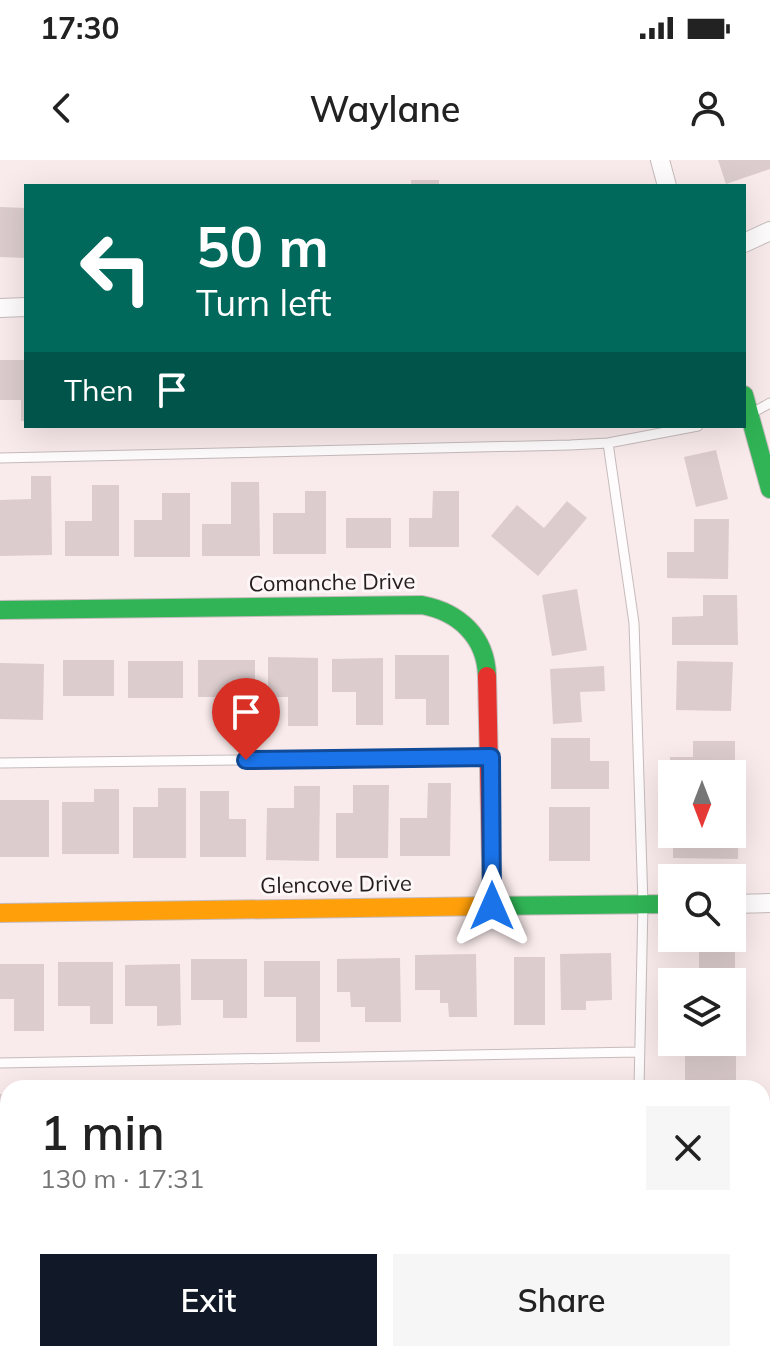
<!DOCTYPE html>
<html lang="en">
<head>
<meta charset="utf-8">
<style>
	:root { --surface:#fff; --page:#f6f6f6; --text:#222; --muted:#767676; --accent:#111827 }
	body { margin:0; font-family:Mulish,sans-serif; background:var(--page); color:var(--text); height:100vh; display:flex; flex-direction:column; font-size:30px; white-space:nowrap }
	* { box-sizing:border-box; margin:0 }
	p { font-size:26px; color:var(--muted) }
	.icon { flex:none; width:44px; height:44px; fill:none; stroke:currentColor; stroke-width:2; stroke-linecap:round; stroke-linejoin:round }
	.map { position:relative; flex:1; overflow:hidden }
	.sheet { position:absolute; left:0px; top:920px; width:770px; height:282px; display:flex; flex-direction:column; background:var(--surface); border-radius:24px 24px 0 0; box-shadow:0 8px 32px #0002 }
	.sheet>* { flex:none }
	.hud { position:absolute; left:24px; top:24px; width:722px; height:244px; border-radius:0px; box-shadow:0 8px 32px #0002; background:#00695c; color:#fff; overflow:hidden }
	.needle { width:52px; rotate:180deg }
	.buttons { position:absolute; left:658px; top:600px; display:grid; gap:16px }
	.buttons a { display:grid; place-items:center; width:88px; height:88px; border-radius:0px; background:var(--surface); box-shadow:0 8px 32px #0002; font-size:40px }
	.pin { position:absolute; display:grid; place-items:center; width:68px; height:68px; color:#fff; margin:-82px -34px; border-radius:50% 50% 50% 0; rotate:-45deg; box-shadow:0 0 8px #0007 }
	.pin .icon { rotate:45deg }
	.me { position:absolute; width:88px; margin:-44px; rotate:0deg; stroke-linejoin:round; filter:drop-shadow(0 0 6px #0008) }
	.turn { display:flex; align-items:center; gap:28px; height:168px; padding:0 40px; font-size:36px }
	.turn .icon { width:104px; height:104px; stroke-width:2.5 }
	.turn b { display:block; font-size:56px; line-height:68px }
	.then { display:flex; align-items:center; height:76px; padding:0 40px; background:#0003; gap:16px; font-size:30px }
	.round { display:grid; place-items:center; flex:none; width:84px; height:84px; border-radius:0px; background:var(--page) }
	.headline { display:flex; align-items:center; justify-content:space-between; height:136px; padding:0 40px }
	h1 { font-size:48px; font-weight:600; line-height:60px }
	.action { display:flex; gap:16px; margin-top:auto; padding:16px 40px }
	.action a { flex:1; height:92px; border-radius:0px; background:var(--accent); color:#fff; font-size:32px; font-weight:600; line-height:92px; text-align:center }
	.action a+a { background:var(--page); color:var(--text) }
	.status { display:flex; justify-content:space-between; align-items:center; height:56px; padding:0 40px; background:var(--surface); direction:ltr }
	.status svg { height:22px; fill:currentColor }
	header { display:flex; justify-content:space-between; align-items:center; height:104px; padding:0 40px; background:var(--surface); font-size:36px; font-weight:600 }
	.map>svg:first-child { display:block }
	.building { fill:#dccccd }
	.lines { fill:none; stroke-linecap:round; stroke-linejoin:round }
	.lane-casing { stroke:#c6bbbc; stroke-width:11 }
	.street-casing { stroke:#c6bbbc; stroke-width:20 }
	.fast-casing { stroke:#c6bbbc; stroke-width:20 }
	.slow-casing { stroke:#c6bbbc; stroke-width:20 }
	.jam-casing { stroke:#c6bbbc; stroke-width:20 }
	.lane { stroke:#fefcfc; stroke-width:9 }
	.street { stroke:#fefcfc; stroke-width:18 }
	.fast { stroke:#30b455; stroke-width:18 }
	.slow { stroke:#ff9f0a; stroke-width:18 }
	.jam { stroke:#e5322d; stroke-width:18 }
	.route-casing { stroke:#114b97; stroke-width:20 }
	.route { stroke:#1a73e8; stroke-width:14 }
	.labels { text-anchor:middle; dominant-baseline:central; stroke-width:6; stroke-linejoin:round; paint-order:stroke }
	.street-label { font-size:22px; fill:#261d1e; stroke:#fdf7f7 }
</style>
</head>
<body>
<div class="status"><b>17:30</b><svg viewBox="0 0 49 12"><path d="M0 12V9h3v3zM5 12V6h3v6zM10 12V3h3v9zM15 12V0h3v12zM26 1h20v11H26zM47 4h2v5h-2z"/></svg></div>
<header><svg class="icon" aria-label="back" viewBox="0 0 24 24"><path d="M15 5l-7 7 7 7"/></svg>Waylane<svg class="icon" aria-label="person" viewBox="0 0 24 24"><circle cx="12" cy="8" r="4"/><path d="M4 21q1-7 8-7t8 7"/></svg></header>
<div class="map">
<svg width="770" height="1201" viewBox="0 0 770 1201">
	<rect width="100%" height="100%" fill="#f9eaeb"/>
	<path class="building" d="M 718,0 L 770,0 L 770,9 L 726,24 Z
		M 411,20 L 439,20 L 439,26 L 411,26 Z
		M 0,47 L 26,48 L 26,98 L 0,97 Z
		M 0,200 L 26,200 L 26,261 L 21,261 L 21,240 L 0,240 Z
		M 716,290 L 728,339 L 696,347 L 684,297 Z
		M 31,316 L 51,316 L 52,395 L 0,396 L 0,340 L 31,339 Z
		M 231,322 L 259,322 L 260,396 L 202,396 L 202,364 L 231,364 Z
		M 92,325 L 119,325 L 119,396 L 65,396 L 65,361 L 92,361 Z
		M 305,331 L 326,331 L 326,394 L 273,394 L 273,353 L 305,353 Z
		M 433,331 L 459,331 L 459,387 L 409,387 L 409,358 L 432,358 Z
		M 162,333 L 190,333 L 190,397 L 134,397 L 134,360 L 162,360 Z
		M 567,341 L 587,358 L 538,416 L 491,376 L 517,345 L 544,368 Z
		M 346,358 L 391,358 L 391,388 L 346,388 Z
		M 694,359 L 729,359 L 728,419 L 667,418 L 667,392 L 694,392 Z
		M 577,429 L 587,490 L 552,496 L 542,435 Z
		M 703,435 L 737,435 L 738,485 L 672,485 L 672,457 L 703,456 Z
		M 395,495 L 449,495 L 449,565 L 426,565 L 426,539 L 395,539 Z
		M 268,497 L 318,498 L 318,566 L 288,566 L 288,537 L 268,537 Z
		M 383,498 L 383,565 L 356,565 L 356,532 L 332,532 L 332,499 Z
		M 63,500 L 114,500 L 114,536 L 63,536 Z
		M 198,500 L 255,500 L 255,563 L 228,563 L 228,537 L 198,537 Z
		M 128,501 L 183,501 L 183,538 L 128,538 Z
		M 677,501 L 733,502 L 731,551 L 676,550 Z
		M 0,503 L 44,504 L 43,560 L 0,559 Z
		M 604,506 L 605,531 L 580,532 L 582,562 L 553,564 L 550,509 Z
		M 551,578 L 590,578 L 590,601 L 609,601 L 609,629 L 551,629 Z
		M 693,581 L 735,581 L 735,623 L 732,623 L 732,614 L 670,614 L 670,597 L 693,597 Z
		M 428,623 L 451,623 L 450,696 L 400,696 L 400,658 L 427,658 Z
		M 353,625 L 389,625 L 388,698 L 336,698 L 336,653 L 353,653 Z
		M 294,626 L 320,626 L 319,701 L 266,700 L 267,648 L 294,648 Z
		M 158,628 L 186,628 L 186,698 L 133,698 L 133,647 L 158,647 Z
		M 94,629 L 119,629 L 119,694 L 62,694 L 62,642 L 94,642 Z
		M 200,631 L 229,631 L 229,659 L 246,659 L 246,697 L 200,697 Z
		M 732,635 L 739,635 L 738,699 L 673,698 L 673,674 L 732,674 Z
		M 0,640 L 49,640 L 49,697 L 0,697 Z
		M 549,647 L 590,647 L 590,701 L 549,701 Z
		M 699,782 L 735,782 L 735,822 L 699,822 Z
		M 611,793 L 612,840 L 586,841 L 586,850 L 561,850 L 560,794 Z
		M 476,794 L 477,857 L 449,857 L 448,843 L 440,843 L 440,830 L 415,830 L 415,795 Z
		M 514,797 L 545,797 L 545,865 L 514,865 Z
		M 400,798 L 401,862 L 365,862 L 365,847 L 351,847 L 350,832 L 337,832 L 337,799 Z
		M 191,799 L 247,799 L 247,858 L 223,858 L 223,840 L 191,840 Z
		M 264,801 L 320,801 L 320,882 L 296,882 L 296,837 L 264,837 Z
		M 58,802 L 113,802 L 113,864 L 90,864 L 90,846 L 58,846 Z
		M 0,804 L 44,804 L 44,871 L 14,871 L 14,839 L 0,839 Z
		M 180,804 L 181,865 L 157,866 L 157,846 L 125,846 L 125,805 Z
		M 732,860 L 736,860 L 736,926 L 685,926 L 685,882 L 732,882 Z
		M 0,934 L 5,934 L 3,1007 L 0,1007 Z
		M 681,1194 L 735,1194 L 735,1201 L 681,1201 Z"/>
	<g class="lines">
		<defs>
			<path id="lane" d="M 752,253 L 770,243
				M 608,283 L 634,463 L 643,744 L 639,928
				M 0,298 L 570,285 L 608,283 L 698,266
				M 0,603 L 488,597
				M 0,903 L 639,892
				M 640,1201 L 640,1194"/>
			<path id="street" d="M 660,0 L 667,26
				M 744,83 L 770,71
				M 0,148 L 26,147
				M 732,744 L 770,743
				M 762,1043 L 770,1043
				M 0,1053 L 8,1053"/>
			<path id="fast" d="M 744,235 L 770,329
				M 0,450 L 422,445 C 459,452 486,477 487,516
				M 493,746 L 672,744"/>
			<path id="slow" d="M 0,753 L 493,746"/>
			<path id="jam" d="M 487,516 L 492,746"/>
		</defs>
		<use href="#lane" class="lane-casing"/>
		<use href="#street" class="street-casing"/>
		<use href="#fast" class="fast-casing"/>
		<use href="#slow" class="slow-casing"/>
		<use href="#jam" class="jam-casing"/>
		<use href="#lane" class="lane"/>
		<use href="#street" class="street"/>
		<use href="#fast" class="fast"/>
		<use href="#slow" class="slow"/>
		<use href="#jam" class="jam"/>
	</g>
	<g class="lines">
		<defs>
			<path id="route" d="M 246,600 L 491,597 L 492,746"/>
		</defs>
		<use href="#route" class="route-casing"/>
		<use href="#route" class="route"/>
	</g>
	<g class="labels">
		<g class="street-label">
			<text transform="translate(332 422) rotate(-1)">Comanche Drive</text>
			<text transform="translate(336 724) rotate(-1)">Glencove Drive</text>
		</g>
	</g>
</svg>
<div class="buttons">
<a><svg class="needle" viewBox="-14 -14 28 28"><path d="M0-13l5 13h-10z" fill="#e53935"/><path d="M0 13l5-13h-10z" fill="#767676"/></svg></a>
<a><svg class="icon" aria-label="search" viewBox="0 0 24 24"><circle cx="10" cy="10" r="6"/><path d="M15 15l6 6"/></svg></a>
<a><svg class="icon" aria-label="layers" viewBox="0 0 24 24"><path d="M12 4l9 5-9 5-9-5zM3 14l9 5 9-5"/></svg></a>
</div>
<div class="pin" style="left:246px;top:600px;background:#d93025"><svg class="icon" aria-label="arrive" viewBox="0 0 24 24"><path d="M6 21V4h12l-3 4 3 4H6"/></svg></div>
<svg class="me" style="left:492px;top:746px" viewBox="-20 -20 40 40"><path d="M0-17L14 15 0 8-14 15z" fill="#1a73e8" stroke="#fff" stroke-width="4"/></svg>
<div class="hud">
<div class="turn"><svg class="icon" aria-label="left" viewBox="0 0 24 24"><path d="M17 20v-9H6M10 6l-5 5 5 5"/></svg><div><b>50 m</b>Turn left</div></div>
<div class="then">Then<svg class="icon" aria-label="arrive" viewBox="0 0 24 24"><path d="M6 21V4h12l-3 4 3 4H6"/></svg></div>
</div>
<section class="sheet">
<div class="headline"><div><h1>1 min</h1><p>130 m · 17:31</p></div><a class="round"><svg class="icon" aria-label="close" viewBox="0 0 24 24"><path d="M6 6l12 12M18 6L6 18"/></svg></a></div>
<div class="action"><a>Exit</a><a>Share</a></div>
</section>
</div>
</body>
</html>
